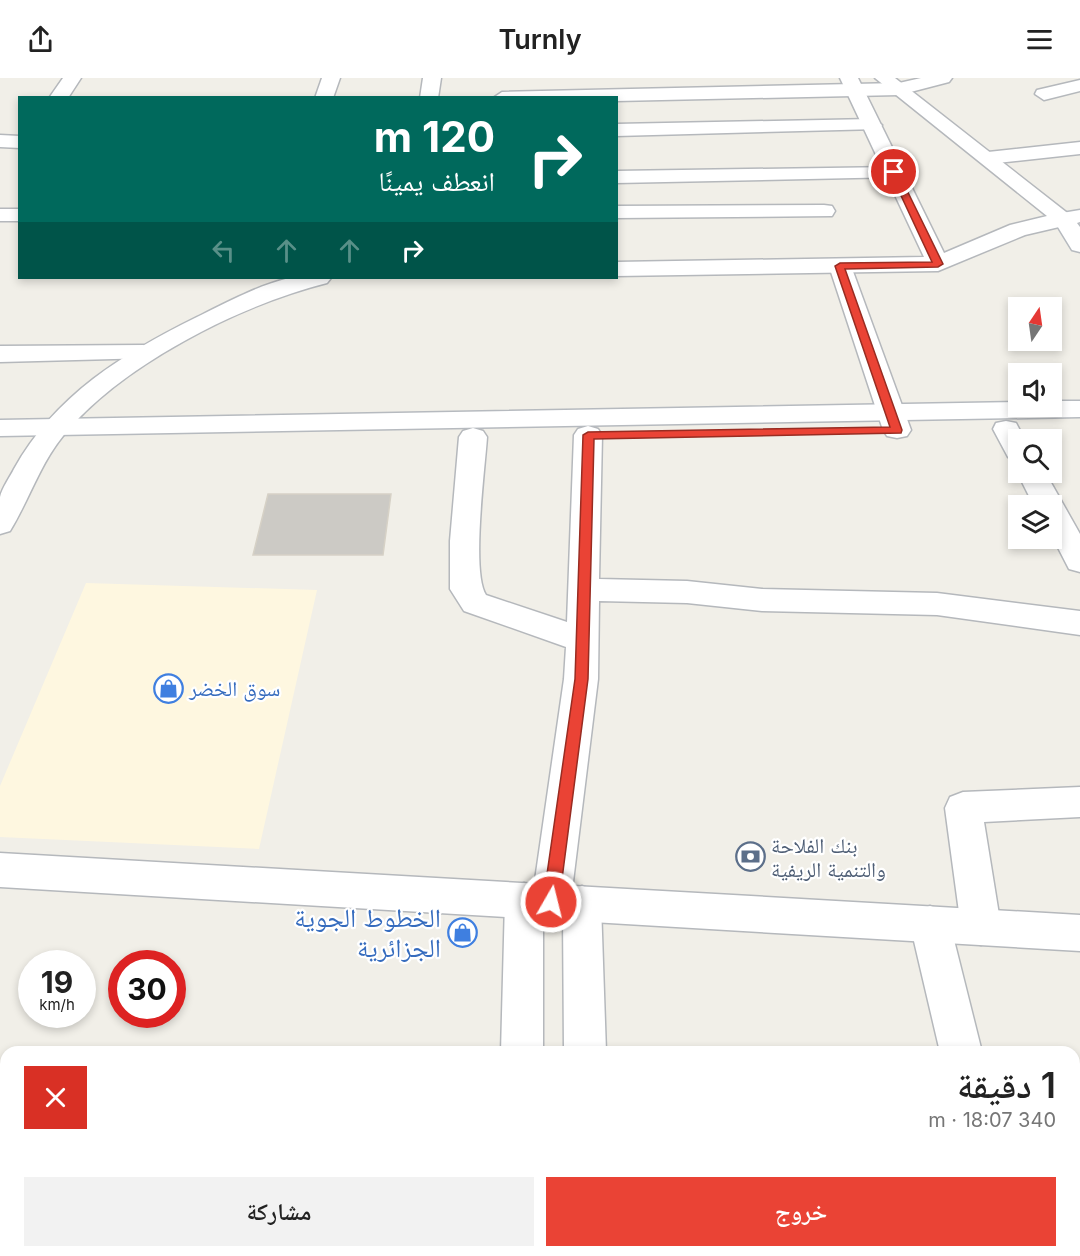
<!DOCTYPE html>
<html lang="ar">
<head>
<meta charset="utf-8">
<style>
	:root { --surface:#fff; --page:#f2f2f2; --text:#222; --muted:#767676; --accent:#ea4335 }
	body { margin:0; font-family:Inter,"Noto Naskh Arabic",sans-serif; background:var(--page); color:var(--text); direction:rtl; height:100vh; display:flex; flex-direction:column; font-size:22px; white-space:nowrap }
	* { box-sizing:border-box; margin:0 }
	p { font-size:20px; color:var(--muted) }
	.icon { flex:none; width:33px; height:33px; fill:none; stroke:currentColor; stroke-width:2; stroke-linecap:round; stroke-linejoin:round }
	.map { position:relative; flex:1; overflow:hidden; direction:ltr }
	.panel { position:absolute; left:0px; top:968px; width:1080px; height:212px; display:flex; flex-direction:column; background:var(--surface); border-radius:18px 18px 0 0; box-shadow:0 3px 9px #0003; direction:rtl }
	.panel>* { flex:none }
	.banner { position:absolute; left:18px; top:18px; width:600px; height:183px; border-radius:0px; box-shadow:0 3px 9px #0003; direction:rtl; background:#00695c; color:#fff; overflow:hidden }
	.needle { width:39px; rotate:13deg }
	.buttons { position:absolute; left:1008px; top:219px; display:grid; gap:12px }
	.buttons a { display:grid; place-items:center; width:54px; height:54px; border-radius:0px; background:var(--surface); box-shadow:0 3px 9px #0003; font-size:30px }
	.speed { position:absolute; left:18px; top:872px; display:flex; gap:12px; font-size:30px; font-weight:700; text-align:center }
	.speed>* { display:grid; place-content:center; width:78px; height:78px; border-radius:50%; background:var(--surface); box-shadow:0 3px 9px #0003; line-height:1 }
	.speed small { font-size:15px; font-weight:400 }
	.speed .limit { border:9px solid #d22; background:#fff; color:#111 }
	.pin { position:absolute; display:grid; place-items:center; width:51px; height:51px; color:#fff; margin:-26px; border:3px solid #fff; border-radius:50%; box-shadow:0 2px 6px #0007 }
	.me { position:absolute; width:66px; margin:-33px; rotate:8deg; stroke-linejoin:round; filter:drop-shadow(0 0 4px #0008) }
	.turn { display:flex; align-items:center; gap:21px; height:126px; padding:0 24px; font-size:27px }
	.turn .icon { width:78px; height:78px; stroke-width:2.5 }
	.turn b { display:block; font-size:42px; line-height:51px }
	.lanes { display:flex; align-items:center; height:57px; padding:0 24px; background:#0003; justify-content:center; gap:30px; direction:ltr }
	.lanes .off { opacity:.35 }
	.round { display:grid; place-items:center; flex:none; width:63px; height:63px; border-radius:0px; background:var(--page) }
	.headline { display:flex; align-items:center; justify-content:space-between; height:102px; padding:0 24px }
	h1 { font-size:36px; font-weight:600; line-height:45px }
	.cta { display:flex; gap:12px; margin-top:auto; padding:12px 24px }
	.cta a { flex:1; height:69px; border-radius:0px; background:var(--accent); color:#fff; font-size:24px; font-weight:600; line-height:69px; text-align:center }
	.cta a+a { background:var(--page); color:var(--text) }
	header { display:flex; justify-content:space-between; align-items:center; height:78px; padding:0 24px; background:var(--surface); font-size:27px; font-weight:600 }
	.map>svg:first-child { display:block }
	.commercial { fill:#fef7e0 }
	.building { fill:#cccac5; stroke:#d6d1c6; stroke-width:1.5 }
	.lines { fill:none; stroke-linecap:round; stroke-linejoin:round }
	.minor-casing { stroke:#b5b8bc; stroke-width:3 }
	.tertiary-casing { stroke:#b5b8bc; stroke-width:3 }
	.secondary-casing { stroke:#b6babf; stroke-width:3 }
	.minor { fill:#fff; fill-rule:evenodd }
	.tertiary { fill:#fff; fill-rule:evenodd }
	.secondary { fill:#fff; fill-rule:evenodd }
	.route { fill:#ea4335; stroke:#982c22; stroke-width:1.5 }
	.labels { text-anchor:middle; dominant-baseline:central; stroke-width:4.5; stroke-linejoin:round; paint-order:stroke }
	.shop-label { font-size:21px; fill:#366cbe; stroke:#fff; text-anchor:start }
	.service-label { font-size:21px; fill:#4e5e75; stroke:#fff; text-anchor:start }
	.near-shop-label { font-size:26px; fill:#366cbe; stroke:#fff; text-anchor:end }
</style>
</head>
<body>
<header><svg class="icon" aria-label="menu" viewBox="0 0 24 24"><path d="M4 6h16M4 12h16M4 18h16"/></svg>Turnly<svg class="icon" aria-label="share" viewBox="0 0 24 24"><path d="M12 15V3M7 8l5-5 5 5M5 13v7h14v-7"/></svg></header>
<div class="map">
<svg width="1080" height="1178" viewBox="0 0 1080 1178">
	<rect width="100%" height="100%" fill="#f1efe8"/>
	<path class="commercial" d="M 86,505 L 317,512 L 259,771 L 0,759 L 0,708 Z"/>
	<path class="building" d="M 268,416 L 391,416 L 383,477 L 253,477 Z"/>
	<g class="lines">
		<defs>
			<path id="minor" d="M 63,0 L 81,0 L 68,20 L 49,20 Z
				M 322,0 L 340,0 L 333,20 L 315,20 Z
				M 423,0 L 441,0 L 438,20 L 420,20 Z
				M 921,0 L 952,0 L 949,4 L 899,17 L 616,23 L 616,20 L 493,20 L 502,14 L 899,5 Z
				M 1080,2 L 1080,13 L 1044,22 L 1035,16 L 1037,12 Z
				M 872,41 L 882,47 L 879,51 L 616,58 L 616,46 Z
				M 0,57 L 20,58 L 20,70 L 0,69 Z
				M 1080,64 L 1080,76 L 988,86 L 981,84 L 978,80 L 981,76 L 988,74 Z
				M 894,89 L 901,91 L 904,95 L 901,99 L 616,105 L 616,93 Z
				M 824,127 L 832,128 L 835,133 L 832,138 L 616,140 L 616,128 Z
				M 0,131 L 20,131 L 20,143 L 0,143 Z
				M 840,181 L 848,183 L 851,188 L 911,352 L 907,358 L 897,360 L 887,358 L 883,352 L 829,188 L 832,183 Z
				M 143,267 L 152,270 L 156,275 L 152,280 L 0,284 L 0,268 Z
				M 1006,343 L 1016,345 L 1025,362 L 1018,362 L 1018,382 L 1008,379 L 993,351 L 996,345 Z
				M 588,348 L 598,351 L 602,357 L 599,501 L 687,503 L 762,511 L 937,515 L 1080,533 L 1080,557 L 937,537 L 762,533 L 687,525 L 599,523 L 598,601 L 572,812 L 582,808 L 596,814 L 601,826 L 606,974 L 564,974 L 563,837 L 551,842 L 543,839 L 543,974 L 501,974 L 505,823 L 510,811 L 524,805 L 534,809 L 564,601 L 566,569 L 464,533 L 450,511 L 450,463 L 459,359 L 463,353 L 473,350 L 483,353 L 487,359 C 485,390 471,495 486,517 L 567,544 L 574,357 L 578,351 Z
				M 1018,392 L 1018,394 L 1045,394 L 1080,456 L 1080,494 L 1069,491 L 1052,458 L 1052,428 L 1034,428 L 1017,394 Z
				M 1080,709 L 1080,739 L 984,744 L 1001,849 L 995,862 L 981,867 L 967,862 L 961,849 L 945,730 L 950,719 L 963,714 Z
				M 930,828 L 944,833 L 950,846 L 982,974 L 940,974 L 910,846 L 916,833 Z
				M 274,1173 L 322,1173 L 321,1178 L 273,1178 Z
				M 495,1173 L 543,1173 L 542,1178 L 494,1178 Z
				M 564,1173 L 612,1173 L 612,1178 L 564,1178 Z
				M 781,1173 L 829,1173 L 830,1178 L 782,1178 Z
				M 987,1173 L 1035,1173 L 1036,1178 L 988,1178 Z"/>
			<path id="tertiary" d="M 840,0 L 858,0 L 944,175 L 1010,147 L 1047,138 L 875,0 L 895,0 L 1075,141 L 1072,146 L 1025,157 L 938,193 L 616,198 L 616,184 L 924,179 Z
				M 289,200 L 331,200 L 327,205 C 240,227 120,287 63,358 C 40,386 29,422 10,453 L 0,456 C 0,444 0,431 0,419 C 2,410 10,399 14,391 C 55,317 124,275 197,239 C 227,224 257,208 289,200 Z
				M 0,775 L 1080,837 L 1080,873 L 0,809 Z"/>
			<path id="secondary" d="M 1080,132 L 1080,144 L 1077,145 L 1080,149 L 1080,174 L 1072,172 L 1053,141 L 1056,136 Z
				M 1052,323 L 1080,323 L 1080,339 L 0,358 L 0,342 L 1018,324 L 1018,328 L 1052,328 Z"/>
		</defs>
		<use href="#minor" class="minor-casing"/>
		<use href="#tertiary" class="tertiary-casing"/>
		<use href="#secondary" class="secondary-casing"/>
		<use href="#minor" class="minor"/>
		<use href="#tertiary" class="tertiary"/>
		<use href="#secondary" class="secondary"/>
	</g>
	<path class="route" d="M 894,92 L 898,94 L 943,186 L 938,189 L 845,191 L 902,352 L 901,355 L 594,361 L 588,601 L 559,824 L 556,829 L 551,832 L 545,829 L 543,824 L 575,601 L 583,357 L 588,354 L 890,349 L 835,188 L 840,185 L 932,184 L 890,94 Z"/>
	<defs>
		<symbol id="shop-ring" viewBox="-11 -11 22 22"><circle r="9.5" fill="#fff" stroke="#3f7fe0" stroke-width="1.5"/><path d="M-5-2.5h2.3a2.7 3.5 0 0 1 5.4 0H5L5.5 6h-11ZM-1.5-2.5h3a1.5 2.3 0 0 0-3 0Z" fill="#3f7fe0"/></symbol>
		<symbol id="bank-ring" viewBox="-11 -11 22 22"><circle r="9.5" fill="#fff" stroke="#5c6f8a" stroke-width="1.5"/><path d="M-6-4H6V4H-6ZM0-2.3a2.3 2.3 0 1 0 0 4.6a2.3 2.3 0 1 0 0-4.6Z" fill="#5c6f8a"/></symbol>
	</defs>
	<g fill-rule="evenodd">
		<use href="#shop-ring" x="152" y="594" width="33" height="33"/>
		<use href="#bank-ring" x="734" y="762" width="33" height="33"/>
		<use href="#shop-ring" x="446" y="838" width="33" height="33"/>
	</g>
	<g class="labels">
		<g class="shop-label">
			<text x="189" y="610">سوق الخضر</text>
		</g>
		<g class="service-label">
			<text x="771" y="767">بنك الفلاحة<tspan x="771" dy="24">والتنمية الريفية</tspan></text>
		</g>
		<g class="near-shop-label">
			<text x="441" y="839">الخطوط الجوية<tspan x="441" dy="30">الجزائرية</tspan></text>
		</g>
	</g>
</svg>
<div class="buttons">
<a><svg class="needle" viewBox="-14 -14 28 28"><path d="M0-13l5 13h-10z" fill="#e53935"/><path d="M0 13l5-13h-10z" fill="#767676"/></svg></a>
<a><svg class="icon" aria-label="sound" viewBox="0 0 24 24"><path d="M4 9h4l5-4v14l-5-4H4zM17 9q2 3 0 6"/></svg></a>
<a><svg class="icon" aria-label="search" viewBox="0 0 24 24"><circle cx="10" cy="10" r="6"/><path d="M15 15l6 6"/></svg></a>
<a><svg class="icon" aria-label="layers" viewBox="0 0 24 24"><path d="M12 4l9 5-9 5-9-5zM3 14l9 5 9-5"/></svg></a>
</div>
<div class="speed"><div>19<small>km/h</small></div><div class="limit">30</div></div>
<div class="pin" style="left:894px;top:94px;background:#d93025"><svg class="icon" aria-label="arrive" viewBox="0 0 24 24"><path d="M6 21V4h12l-3 4 3 4H6"/></svg></div>
<svg class="me" style="left:551px;top:824px" viewBox="-20 -20 40 40"><circle r="17" fill="#ea4335" stroke="#fff" stroke-width="3"/><path d="M0-11L8 9 0 5-8 9z" fill="#fff"/></svg>
<div class="banner">
<div class="turn"><svg class="icon" aria-label="right" viewBox="0 0 24 24"><path d="M7 20v-9h11M14 6l5 5-5 5"/></svg><div><b>120 m</b>انعطف يمينًا</div></div>
<div class="lanes"><svg class="icon off" aria-label="left" viewBox="0 0 24 24"><path d="M17 20v-9H6M10 6l-5 5 5 5"/></svg><svg class="icon off" aria-label="ahead" viewBox="0 0 24 24"><path d="M12 20V5M6 11l6-6 6 6"/></svg><svg class="icon off" aria-label="ahead" viewBox="0 0 24 24"><path d="M12 20V5M6 11l6-6 6 6"/></svg><svg class="icon" aria-label="right" viewBox="0 0 24 24"><path d="M7 20v-9h11M14 6l5 5-5 5"/></svg></div>
</div>
<section class="panel">
<div class="headline"><div><h1>1 دقيقة</h1><p>340 m · 18:07</p></div><a class="round" style="background:#d93025;color:#fff"><svg class="icon" aria-label="close" viewBox="0 0 24 24"><path d="M6 6l12 12M18 6L6 18"/></svg></a></div>
<div class="cta"><a>خروج</a><a>مشاركة</a></div>
</section>
</div>
</body>
</html>
